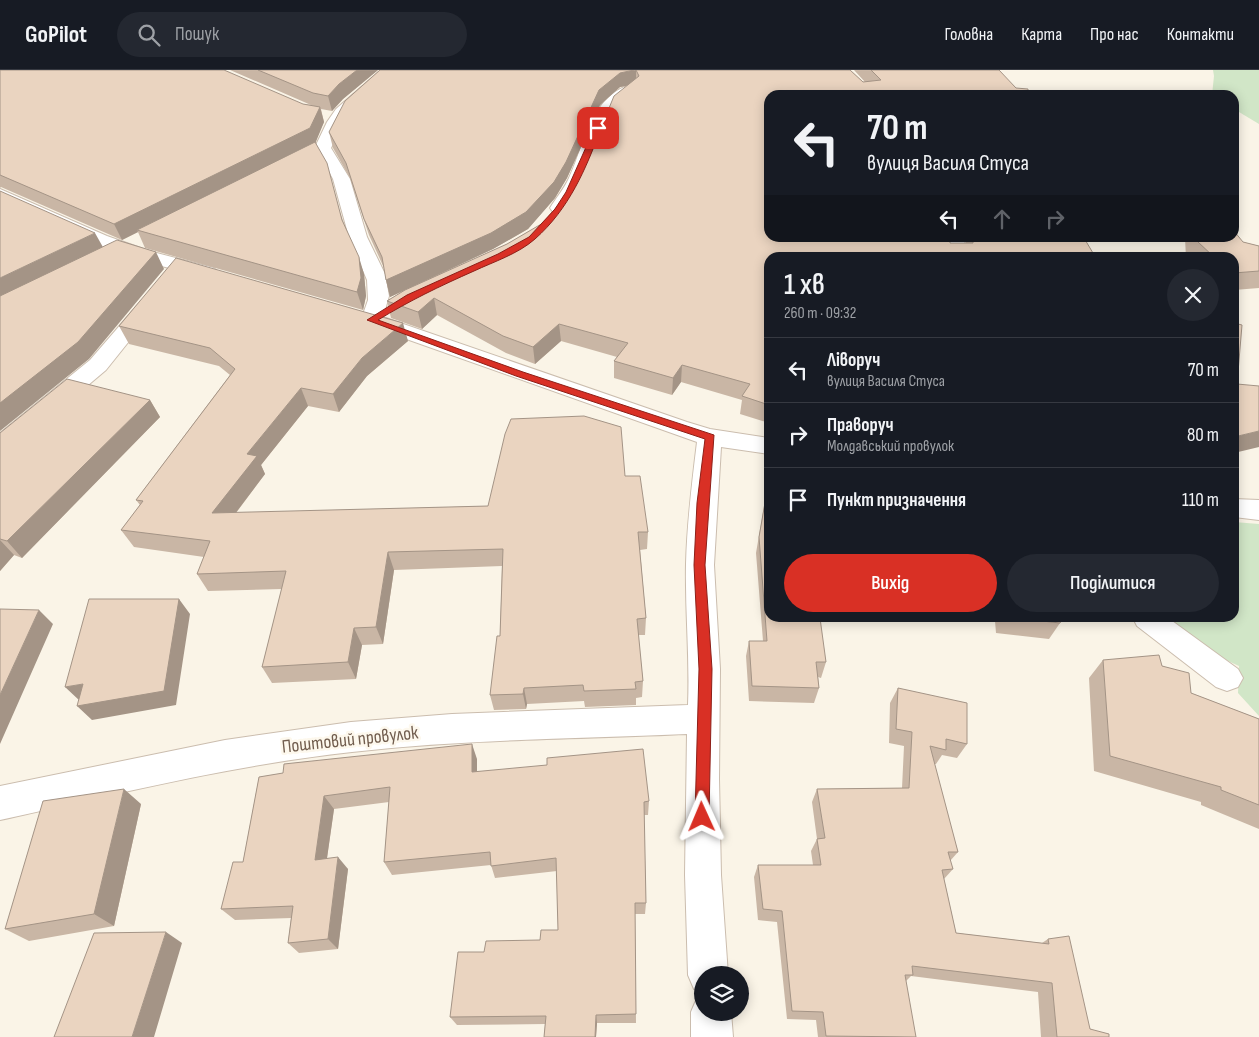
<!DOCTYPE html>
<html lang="uk">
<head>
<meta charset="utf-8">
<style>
	:root { --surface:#171b24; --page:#242831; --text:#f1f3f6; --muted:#9ea1a6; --line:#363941; --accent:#d93025 }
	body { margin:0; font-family:"Sofia Sans Condensed",sans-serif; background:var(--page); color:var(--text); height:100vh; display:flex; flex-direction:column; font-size:19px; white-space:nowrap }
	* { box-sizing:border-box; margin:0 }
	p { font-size:16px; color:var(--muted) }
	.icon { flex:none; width:28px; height:28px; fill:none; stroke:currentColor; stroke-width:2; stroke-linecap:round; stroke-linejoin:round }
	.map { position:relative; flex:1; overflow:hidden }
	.drawer { position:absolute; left:764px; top:182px; width:475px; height:370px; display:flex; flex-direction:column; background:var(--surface); border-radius:15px; box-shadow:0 2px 12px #0003 }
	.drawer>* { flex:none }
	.banner { position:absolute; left:764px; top:20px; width:475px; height:152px; border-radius:15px; box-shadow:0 2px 12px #0003; background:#171b24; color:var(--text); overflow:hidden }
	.controls { position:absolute; left:694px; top:896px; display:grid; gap:10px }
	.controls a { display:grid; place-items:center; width:55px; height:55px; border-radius:50%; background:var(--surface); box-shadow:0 2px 12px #0003; font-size:25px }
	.pin { position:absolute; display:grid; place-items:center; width:42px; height:42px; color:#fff; margin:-21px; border-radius:10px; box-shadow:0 2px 8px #0006 }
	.me { position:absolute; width:55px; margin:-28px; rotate:359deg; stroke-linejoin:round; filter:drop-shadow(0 0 4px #0008) }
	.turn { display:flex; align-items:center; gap:18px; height:105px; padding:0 20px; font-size:22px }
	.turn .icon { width:65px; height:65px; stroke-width:2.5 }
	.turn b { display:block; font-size:35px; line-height:42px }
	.lanes { display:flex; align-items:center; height:48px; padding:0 20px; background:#0003; justify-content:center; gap:25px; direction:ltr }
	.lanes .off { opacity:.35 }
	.round { display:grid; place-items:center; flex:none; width:52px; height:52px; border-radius:26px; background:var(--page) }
	.head { display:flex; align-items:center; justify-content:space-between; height:85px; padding:0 20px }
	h1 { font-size:30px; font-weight:600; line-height:38px }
	.cta { display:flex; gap:10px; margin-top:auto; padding:10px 20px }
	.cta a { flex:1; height:58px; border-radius:30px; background:var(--accent); color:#fff; font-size:20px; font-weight:600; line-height:58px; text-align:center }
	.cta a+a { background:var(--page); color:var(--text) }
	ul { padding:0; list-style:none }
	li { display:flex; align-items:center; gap:15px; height:65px; padding:0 20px; border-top:1px solid var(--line) }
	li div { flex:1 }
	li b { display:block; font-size:19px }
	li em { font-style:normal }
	header { display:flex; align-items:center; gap:30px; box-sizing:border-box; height:70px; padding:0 25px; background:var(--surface); border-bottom:1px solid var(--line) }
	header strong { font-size:24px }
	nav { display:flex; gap:28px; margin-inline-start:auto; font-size:18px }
	.search { width:350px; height:45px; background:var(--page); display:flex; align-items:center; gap:12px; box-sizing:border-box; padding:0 18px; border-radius:28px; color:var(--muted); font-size:19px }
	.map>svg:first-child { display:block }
	.green { fill:#d1e6c7 }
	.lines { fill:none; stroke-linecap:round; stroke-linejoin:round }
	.minor-casing { stroke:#cbbdae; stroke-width:2 }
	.minor { fill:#fff; fill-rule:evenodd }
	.wall { fill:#c9b6a5; fill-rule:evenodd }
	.shaded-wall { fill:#a49486 }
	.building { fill:#ead4c0; stroke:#a49486 }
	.route { fill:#d93025; stroke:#8d1f18 }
	.labels { text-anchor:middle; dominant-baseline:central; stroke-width:5; stroke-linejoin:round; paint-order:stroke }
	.street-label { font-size:19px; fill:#715d4e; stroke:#fdf8ed }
</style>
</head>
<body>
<header>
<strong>GoPilot</strong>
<div class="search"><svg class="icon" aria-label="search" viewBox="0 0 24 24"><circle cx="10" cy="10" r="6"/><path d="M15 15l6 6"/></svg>Пошук</div>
<nav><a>Головна</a><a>Карта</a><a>Про нас</a><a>Контакти</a></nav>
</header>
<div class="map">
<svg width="1259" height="967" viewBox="0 0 1259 967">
	<rect width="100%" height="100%" fill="#faf4e7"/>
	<path class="green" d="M 1213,0 L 1259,0 L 1259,54 L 1234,39 L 1234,25 L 1212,25 L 1214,6 Z
		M 1234,452 L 1259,454 L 1259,646 L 1238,623 L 1239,596 L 1193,575 L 1158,548 L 1234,548 Z"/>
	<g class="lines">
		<defs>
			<path id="minor" d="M 381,0 L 396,0 L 347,45 L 331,78 L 350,109 L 367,167 L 385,204 L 389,226 L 383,247 L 687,352 L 710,359 L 769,368 L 769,384 L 721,377 L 714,495 L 720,599 L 719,709 L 721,805 L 728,905 L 702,905 L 702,922 L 694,919 L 688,905 L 685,805 L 687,664 C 575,669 463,669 352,682 C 233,695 117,724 0,750 L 0,716 L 225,670 L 351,652 L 452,644 L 688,635 C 690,588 685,541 686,494 C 687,453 692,412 697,372 L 364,254 L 361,250 L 368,230 L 367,210 L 349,167 L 333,109 L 321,86 L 293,100 L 281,100 L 279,96 L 281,92 L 316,75 L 327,52 L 336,39 Z
				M 631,15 L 638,19 L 619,33 L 608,48 L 585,109 L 568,138 L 565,142 L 553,142 L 550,138 C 556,128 564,119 569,108 C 584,77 591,25 631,15 Z
				M 0,119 L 107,166 L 149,181 L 214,198 L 217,202 L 214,206 L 207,208 L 135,189 L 93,174 L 0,131 Z
				M 946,168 L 964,168 L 966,188 L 946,188 Z
				M 148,229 L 155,231 L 158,235 L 106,300 L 9,382 L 0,384 L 0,363 L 90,290 L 141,231 Z
				M 1234,429 L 1259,430 L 1259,450 L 1234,447 Z
				M 1133,548 L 1168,548 L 1238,599 L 1243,608 L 1238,617 L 1227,621 L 1216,617 L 1137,556 Z
				M 702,925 L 702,942 L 731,942 L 733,967 L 691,967 L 691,942 L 697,928 Z"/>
		</defs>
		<use href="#minor" class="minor-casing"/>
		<use href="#minor" class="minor"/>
	</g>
	<path class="wall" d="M 0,0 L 303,34 L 311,35 L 230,0 L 378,0 L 343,29 L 332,41 L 321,39 L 324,52 L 315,72 L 343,151 L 364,204 L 366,226 L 363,240 L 145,178 L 138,162 L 122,170 L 1,117 L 0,118 Z
		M 380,0 L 850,0 L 863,12 L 865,12 L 854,0 L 999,0 L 769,25 L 950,173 L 966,173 L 965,168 L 1084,168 L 769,188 L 769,353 L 740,344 L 742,330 L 681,312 L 672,325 L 614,308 L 614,291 L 617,287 L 561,271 L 535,294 L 506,283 L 437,245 L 422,259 L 391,248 L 387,231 L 403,221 L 390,227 L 386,210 L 384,198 L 369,165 L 350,108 L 333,78 L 329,62 ZM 627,16 L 586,94 L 571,120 L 543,153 L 507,174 L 434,207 L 493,179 L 528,159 L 555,128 L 567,108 L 600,35 L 620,17 Z
		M 1185,168 L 1234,168 L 1243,172 L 1259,176 L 1259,218 L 1234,220 L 1234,188 L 1186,188 Z
		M 119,256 L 408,271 L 367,306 L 339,342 L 308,336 L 261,395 L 265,404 L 236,443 L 488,436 L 625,406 L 648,462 L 647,479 L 640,480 L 646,548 L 645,565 L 638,565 L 643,611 L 642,627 L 636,628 L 636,635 L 585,637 L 584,631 L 527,634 L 526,639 L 494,640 L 490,625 L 500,566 L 502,496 L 394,500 L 383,574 L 362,575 L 356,609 L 272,613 L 262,597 L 282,519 L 208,521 L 197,504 L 204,487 L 134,477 L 121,460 L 140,435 L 136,430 L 230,305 L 219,296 L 129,274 Z
		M 150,330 L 160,347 L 22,488 L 14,485 L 0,501 L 0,363 Z
		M 769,408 L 826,592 L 821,608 L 818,607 L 819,618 L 814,633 L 749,631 L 746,586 L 749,571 L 763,571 L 756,483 Z
		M 968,548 L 1062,548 L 1060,553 L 1049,569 L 996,563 L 995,551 Z
		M 1103,590 L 1162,596 L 1191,623 L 1259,649 L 1259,759 L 1201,735 L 1201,732 L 1094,701 L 1089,608 Z
		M 898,618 L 967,674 L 957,688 L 942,685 L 936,694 L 934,694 L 958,782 L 950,791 L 953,799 L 944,809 L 956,863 L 1042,873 L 1048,869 L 1090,959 L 1109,967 L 1041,967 L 1038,922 L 911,906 L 906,911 L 912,967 L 818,967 L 816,950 L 787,949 L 777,852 L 758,850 L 754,807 L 758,795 L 813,795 L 811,781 L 817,769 L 812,732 L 817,719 L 902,718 L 904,676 L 889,673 L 890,633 Z
		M 477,689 L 477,701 L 649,731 L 648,745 L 644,745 L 646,833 L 645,844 L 635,844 L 636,953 L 597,953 L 596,967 L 544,967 L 545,954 L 457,955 L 450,947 L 484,882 L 540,870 L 558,860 L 557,801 L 495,808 L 491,795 L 392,805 L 384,792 L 389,732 L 334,739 L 327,788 L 348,799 L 338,879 L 299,883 L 288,873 L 291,848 L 235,850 L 221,839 L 243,792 L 259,707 Z
		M 141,734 L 114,856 L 29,871 L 5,859 Z"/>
	<path class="shaded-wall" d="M 357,0 L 378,0 L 343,29 L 332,41 L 328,26 L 339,14 Z
		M 636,0 L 636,14 L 620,17 L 600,35 L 567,108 L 555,128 L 528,159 L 493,179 L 390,227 L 386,210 L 599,20 L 620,3 Z
		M 320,37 L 324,52 L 315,74 L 137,160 L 138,162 L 122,170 L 114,154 Z
		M 95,163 L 104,179 L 0,231 L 0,208 Z
		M 156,182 L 164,199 L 89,289 L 0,361 L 0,333 Z
		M 359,187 L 364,204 L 366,226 L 363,240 L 357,222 Z
		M 434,228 L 437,245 L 422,259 L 418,242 Z
		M 403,253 L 408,271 L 367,306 L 339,342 L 333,324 L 362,288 Z
		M 559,254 L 561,271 L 535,294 L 533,277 Z
		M 682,295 L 681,312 L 672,325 L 673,308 Z
		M 301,318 L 308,336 L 261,395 L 265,404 L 222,461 L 212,443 L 247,384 Z
		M 150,330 L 160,347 L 22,488 L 7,471 Z
		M 1259,361 L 1259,377 L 1234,383 L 1234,367 Z
		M 0,470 L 14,485 L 0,501 Z
		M 388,482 L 394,500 L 383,574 L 376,557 Z
		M 179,529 L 190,544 L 176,635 L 92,650 L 77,636 Z
		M 39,540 L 53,554 L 0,674 L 0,625 Z
		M 354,558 L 362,575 L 356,609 L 348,592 Z
		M 83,614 L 80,631 L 65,617 Z
		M 524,618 L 527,634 L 526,639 L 523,624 Z
		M 472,674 L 477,689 L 477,716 L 472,702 Z
		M 124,719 L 141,734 L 114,856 L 94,844 Z
		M 324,726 L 334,739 L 325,802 L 315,790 Z
		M 338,787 L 348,799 L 338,879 L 328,869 Z
		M 166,862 L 182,873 L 154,967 L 132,967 Z
		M 596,945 L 597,953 L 596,967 L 595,967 Z"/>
	<path class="building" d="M 0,0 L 224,0 L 303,34 L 320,37 L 310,58 L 114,154 L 0,105 Z
		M 258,0 L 357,0 L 339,14 L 328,26 L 313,23 Z
		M 380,0 L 634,0 L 620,3 L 599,20 L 566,92 L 554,112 L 526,142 L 491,163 L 386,210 L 382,187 L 364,149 L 346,93 L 329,62 L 345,31 Z
		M 636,0 L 850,0 L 863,12 L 881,10 L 871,0 L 999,0 L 1016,18 L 1028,19 L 1028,25 L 769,25 L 769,168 L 950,168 L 950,173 L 973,173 L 973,168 L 1084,168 L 1096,188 L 769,188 L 769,335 L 742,326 L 750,314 L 682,295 L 673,308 L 614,291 L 628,273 L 559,254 L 533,277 L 503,266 L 434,228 L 418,242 L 387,231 L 405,220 L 507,174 L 543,153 L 571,120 L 586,94 L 614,26 L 639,6 Z
		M 315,72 L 327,93 L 342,150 L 359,187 L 361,208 L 357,222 L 137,160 Z
		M 0,121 L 95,163 L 0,208 Z
		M 1234,161 L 1243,172 L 1259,176 L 1259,201 L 1234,203 L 1234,188 L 1215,188 L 1197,171 L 1197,168 L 1234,168 Z
		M 117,170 L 156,182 L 78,272 L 0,333 L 0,226 Z
		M 176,188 L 403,253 L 362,288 L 333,324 L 301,318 L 247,384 L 257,386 L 212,443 L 488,436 L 505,364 L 511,349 L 584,346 L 621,357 L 625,406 L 640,406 L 648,462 L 638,462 L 646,548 L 637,549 L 643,611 L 635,612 L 636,619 L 584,621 L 583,615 L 524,618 L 523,624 L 490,625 L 497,566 L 500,566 L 503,479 L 388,482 L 376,557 L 354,558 L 348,592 L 262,597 L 286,501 L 197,504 L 210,471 L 121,460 L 143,431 L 136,430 L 235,299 L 210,278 L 119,256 Z
		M 1234,253 L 1242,255 L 1237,314 L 1259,316 L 1259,361 L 1234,367 Z
		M 67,309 L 150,330 L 7,471 L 0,469 L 0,363 Z
		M 769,410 L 769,548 L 820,548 L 826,592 L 816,592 L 819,618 L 752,616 L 749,571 L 767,571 L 759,467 Z
		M 89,529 L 179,529 L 164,621 L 77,636 L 83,614 L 65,617 Z
		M 0,539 L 39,540 L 0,625 Z
		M 1015,548 L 1062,548 L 1060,553 Z
		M 1159,585 L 1162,596 L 1189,603 L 1191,623 L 1259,649 L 1259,735 L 1221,720 L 1221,717 L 1110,686 L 1103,590 Z
		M 898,618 L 967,633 L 967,674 L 946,669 L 946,680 L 930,676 L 958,782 L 948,782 L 953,799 L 942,800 L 956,863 L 1049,874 L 1048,869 L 1069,866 L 1090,959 L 1109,964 L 1109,967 L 1057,967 L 1052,913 L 912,896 L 913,905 L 905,905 L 916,967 L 826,966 L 823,942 L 792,941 L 782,841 L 763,839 L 758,795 L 821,795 L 817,769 L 825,768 L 817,719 L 909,718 L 912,662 L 896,659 Z
		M 472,674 L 472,702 L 547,695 L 547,688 L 643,679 L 649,731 L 644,732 L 646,833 L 635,833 L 636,944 L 596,945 L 595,967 L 544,967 L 546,946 L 450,947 L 458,882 L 484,882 L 486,871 L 540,870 L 541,860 L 558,860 L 556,788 L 491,796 L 490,782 L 384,792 L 390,717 L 324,726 L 315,790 L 338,787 L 328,869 L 288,873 L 293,836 L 221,839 L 233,792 L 243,792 L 259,707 L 283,703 L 284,694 Z
		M 124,719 L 94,844 L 5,859 L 43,731 Z
		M 166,862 L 132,967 L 54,967 L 94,863 Z"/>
	<path class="route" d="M 595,57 L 601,58 C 586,99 569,139 535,169 C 518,184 493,192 474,201 C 440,216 409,231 378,250 L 523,302 L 714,365 L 705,495 L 712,599 L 709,747 L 707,752 L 702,754 L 697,752 L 695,747 L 699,599 L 694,495 L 697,433 L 705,369 L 516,306 L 367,250 L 407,225 L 498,184 L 529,167 L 555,139 L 566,122 Z"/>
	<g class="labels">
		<g class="street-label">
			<text transform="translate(350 670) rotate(-6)">Поштовий провулок</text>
		</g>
	</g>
</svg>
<div class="controls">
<a><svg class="icon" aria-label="layers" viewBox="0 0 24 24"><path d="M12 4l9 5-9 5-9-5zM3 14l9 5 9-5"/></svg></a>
</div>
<div class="pin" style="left:598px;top:58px;background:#d93025"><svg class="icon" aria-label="arrive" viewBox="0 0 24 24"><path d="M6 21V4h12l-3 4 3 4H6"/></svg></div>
<svg class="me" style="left:702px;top:747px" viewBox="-20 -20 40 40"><path d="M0-17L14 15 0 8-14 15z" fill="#d93025" stroke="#fff" stroke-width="4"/></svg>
<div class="banner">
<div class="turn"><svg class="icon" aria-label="left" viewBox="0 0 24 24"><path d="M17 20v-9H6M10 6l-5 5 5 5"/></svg><div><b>70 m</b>вулиця Василя Стуса</div></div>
<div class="lanes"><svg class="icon" aria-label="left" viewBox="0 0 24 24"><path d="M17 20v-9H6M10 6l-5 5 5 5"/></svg><svg class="icon off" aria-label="ahead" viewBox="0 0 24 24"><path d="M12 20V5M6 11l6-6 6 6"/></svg><svg class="icon off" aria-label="right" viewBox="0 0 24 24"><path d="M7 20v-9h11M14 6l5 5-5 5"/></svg></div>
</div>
<section class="drawer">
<div class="head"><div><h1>1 хв</h1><p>260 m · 09:32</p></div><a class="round"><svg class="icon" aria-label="close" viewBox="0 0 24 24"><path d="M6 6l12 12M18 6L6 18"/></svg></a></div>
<ul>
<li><svg class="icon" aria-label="left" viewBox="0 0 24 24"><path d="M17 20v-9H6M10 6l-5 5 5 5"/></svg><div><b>Ліворуч</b><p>вулиця Василя Стуса</p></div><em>70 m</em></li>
<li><svg class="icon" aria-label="right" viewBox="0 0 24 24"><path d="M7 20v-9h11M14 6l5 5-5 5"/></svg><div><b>Праворуч</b><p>Молдавський провулок</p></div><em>80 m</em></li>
<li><svg class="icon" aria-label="arrive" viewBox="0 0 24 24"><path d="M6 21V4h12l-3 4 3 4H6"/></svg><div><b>Пункт призначення</b></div><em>110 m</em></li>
</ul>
<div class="cta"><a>Вихід</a><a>Поділитися</a></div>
</section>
</div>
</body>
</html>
